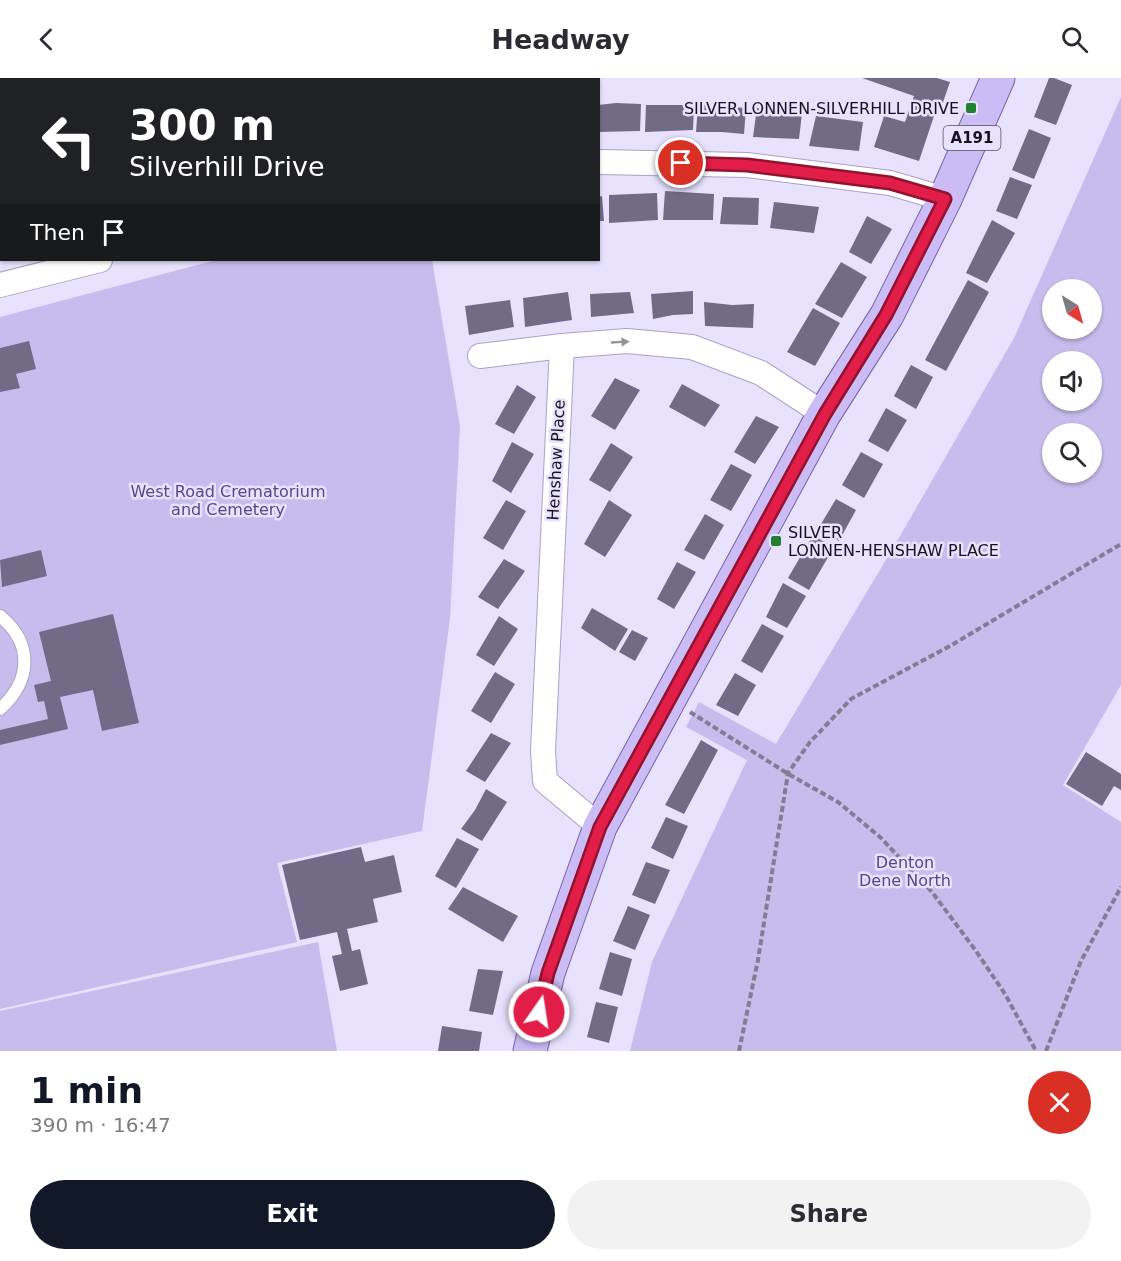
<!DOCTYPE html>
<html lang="en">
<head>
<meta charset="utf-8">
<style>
	:root { --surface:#fff; --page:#f2f2f3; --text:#2b2b33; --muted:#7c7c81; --accent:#111827 }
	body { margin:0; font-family:"DejaVu Sans",sans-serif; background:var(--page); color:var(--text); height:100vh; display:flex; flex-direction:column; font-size:22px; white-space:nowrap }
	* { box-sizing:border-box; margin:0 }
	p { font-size:20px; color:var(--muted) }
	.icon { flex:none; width:33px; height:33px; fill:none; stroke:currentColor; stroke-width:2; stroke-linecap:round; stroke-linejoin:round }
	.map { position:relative; height:973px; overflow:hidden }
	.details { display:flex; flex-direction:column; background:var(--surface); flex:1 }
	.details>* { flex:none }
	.hud { position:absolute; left:0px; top:0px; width:600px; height:183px; box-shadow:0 2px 4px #0004; background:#202124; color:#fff; overflow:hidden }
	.needle { width:39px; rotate:143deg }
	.controls { position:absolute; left:1042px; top:201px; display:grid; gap:12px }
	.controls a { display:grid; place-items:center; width:60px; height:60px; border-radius:50%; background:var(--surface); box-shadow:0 2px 4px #0004; font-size:30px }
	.pin { position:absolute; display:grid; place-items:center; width:51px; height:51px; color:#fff; margin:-26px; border:3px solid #fff; border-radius:50%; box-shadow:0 2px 6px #0007 }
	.me { position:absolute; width:66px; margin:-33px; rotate:13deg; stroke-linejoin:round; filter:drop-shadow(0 0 4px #0008) }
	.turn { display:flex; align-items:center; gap:21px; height:126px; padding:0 30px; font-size:27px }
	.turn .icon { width:78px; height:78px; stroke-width:2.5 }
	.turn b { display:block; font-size:42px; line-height:51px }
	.then { display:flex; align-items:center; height:57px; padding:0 30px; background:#0003; gap:12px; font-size:22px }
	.round { display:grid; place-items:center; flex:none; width:63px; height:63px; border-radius:32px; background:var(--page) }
	.summary { display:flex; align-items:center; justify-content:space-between; height:102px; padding:0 30px }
	h1 { font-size:36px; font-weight:700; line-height:45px; color:var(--accent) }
	.action { display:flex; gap:12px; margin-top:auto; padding:12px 30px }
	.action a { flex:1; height:69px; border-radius:36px; background:var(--accent); color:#fff; font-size:24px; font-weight:700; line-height:69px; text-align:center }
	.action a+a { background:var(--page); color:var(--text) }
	header { display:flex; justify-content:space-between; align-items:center; height:78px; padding:0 30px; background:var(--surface); font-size:27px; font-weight:700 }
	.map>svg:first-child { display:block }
	.green { fill:#c7bced; fill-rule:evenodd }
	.building { fill:#726b88 }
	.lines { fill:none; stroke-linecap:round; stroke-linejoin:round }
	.service-casing { stroke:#a9a2c2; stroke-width:14 }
	.minor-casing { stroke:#a9a2c2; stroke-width:26 }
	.primary-casing { stroke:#7563a5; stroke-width:35 }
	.path { stroke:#827e92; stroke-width:4; stroke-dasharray:6 3; stroke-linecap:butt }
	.service { stroke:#fff; stroke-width:12 }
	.minor { stroke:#fff; stroke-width:24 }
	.primary { stroke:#cbbcf5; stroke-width:33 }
	.oneway { fill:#96949a }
	.route-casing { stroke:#92132f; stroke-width:15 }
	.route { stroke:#e11d48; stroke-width:10 }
	.poi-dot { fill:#228031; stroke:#e8e2fe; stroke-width:2 }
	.labels { text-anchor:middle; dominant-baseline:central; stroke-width:5; stroke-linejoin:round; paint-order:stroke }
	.shield { fill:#e8e2fe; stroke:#545061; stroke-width:1.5 }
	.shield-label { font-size:15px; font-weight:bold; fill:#15121e }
	.poi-label { font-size:16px; fill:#15121e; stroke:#e8e2fe; text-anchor:end }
	.street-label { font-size:16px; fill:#15121e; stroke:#e8e2fe }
	.park-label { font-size:16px; fill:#594588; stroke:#e8e2fe }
</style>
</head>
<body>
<header><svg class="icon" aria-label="back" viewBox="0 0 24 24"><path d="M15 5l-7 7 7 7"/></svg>Headway<svg class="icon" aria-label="search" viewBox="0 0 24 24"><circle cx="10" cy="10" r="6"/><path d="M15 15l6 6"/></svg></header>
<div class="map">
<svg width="1121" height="973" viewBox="0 0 1121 973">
	<rect width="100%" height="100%" fill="#e8e2fe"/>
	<path class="green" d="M 1121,19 L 1121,607 L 1063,707 L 1121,744 L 1121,973 L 630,973 L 652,884 L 747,682 L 686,649 L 699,624 L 776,666 L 896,465 L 1014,260 ZM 1053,212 L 1092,212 L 1092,250 L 1053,250 ZM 1053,284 L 1092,284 L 1092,322 L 1053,322 ZM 1053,356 L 1092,356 L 1092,394 L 1053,394 Z
		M 216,182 L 432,182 L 460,348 L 450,540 L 422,753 L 277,785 L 297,864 L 0,931 L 0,239 Z
		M 318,864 L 337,973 L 0,973 L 0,933 Z"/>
	<path class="building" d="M 862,0 L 937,0 L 950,4 L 942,27 L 938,26 L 919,83 L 874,69 L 884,38 L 905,44 L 914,18 Z
		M 1049,0 L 1054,0 L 1072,7 L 1056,47 L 1034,39 Z
		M 616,25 L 641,26 L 640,53 L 598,54 L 598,27 Z
		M 698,26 L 746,30 L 744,56 L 722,54 L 696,54 Z
		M 646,27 L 694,27 L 693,52 L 645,54 Z
		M 757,30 L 802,35 L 799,61 L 753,59 Z
		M 816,38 L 863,44 L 859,73 L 809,68 Z
		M 1029,51 L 1051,60 L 1034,101 L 1012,92 Z
		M 1010,99 L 1032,107 L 1017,141 L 996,133 Z
		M 665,113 L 714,116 L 713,142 L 663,142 Z
		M 657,115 L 658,142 L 609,145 L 609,117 Z
		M 602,118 L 604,143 L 598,143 L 598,119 Z
		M 723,119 L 759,120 L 758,147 L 720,146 Z
		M 774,124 L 819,129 L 814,155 L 770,150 Z
		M 867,138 L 892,151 L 871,186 L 849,174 Z
		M 992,142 L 1015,155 L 987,205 L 966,195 Z
		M 841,184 L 867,199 L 842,240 L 815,226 Z
		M 968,202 L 989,214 L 946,293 L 925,282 Z
		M 693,213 L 693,236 L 673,237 L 653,241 L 651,216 Z
		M 568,214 L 572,242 L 525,249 L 523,220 Z
		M 630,214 L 634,235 L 591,239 L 590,216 Z
		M 510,222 L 514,249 L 469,257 L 465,228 Z
		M 704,224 L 732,227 L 754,226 L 753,250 L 705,248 Z
		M 813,230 L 840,245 L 815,288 L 787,274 Z
		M 29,263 L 36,291 L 16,296 L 20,310 L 0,314 L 0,270 Z
		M 911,287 L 933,299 L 916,331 L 894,318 Z
		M 615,300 L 640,312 L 615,352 L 591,338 Z
		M 682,306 L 720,327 L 705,349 L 669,329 Z
		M 517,307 L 536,319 L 514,356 L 495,346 Z
		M 886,330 L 907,342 L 888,374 L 868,363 Z
		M 756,338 L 779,349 L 755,386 L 734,374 Z
		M 512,364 L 534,376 L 511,415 L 492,403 Z
		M 611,365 L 633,379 L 610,414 L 589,402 Z
		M 861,374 L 883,386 L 864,420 L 842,407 Z
		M 731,386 L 752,397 L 731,433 L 710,422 Z
		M 836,421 L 856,432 L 839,463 L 818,451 Z
		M 506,422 L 526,433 L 503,472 L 483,460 Z
		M 609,422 L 632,437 L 605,479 L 584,466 Z
		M 705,436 L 724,447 L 704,482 L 684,472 Z
		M 813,457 L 834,469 L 809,512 L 788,500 Z
		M 41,472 L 47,498 L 2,509 L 0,482 Z
		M 504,481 L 525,493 L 498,531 L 478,519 Z
		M 677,484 L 696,494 L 674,531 L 657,521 Z
		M 783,505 L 806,518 L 787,550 L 766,539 Z
		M 592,530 L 628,551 L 615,573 L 581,550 Z
		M 113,536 L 139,645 L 102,653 L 93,612 L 60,619 L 68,651 L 0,667 L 0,652 L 48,641 L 44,623 L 38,624 L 34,607 L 51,603 L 39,554 Z
		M 499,538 L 518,551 L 494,588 L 476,577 Z
		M 762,546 L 784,558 L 762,595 L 741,583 Z
		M 632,552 L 648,560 L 635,583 L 619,574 Z
		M 495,594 L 515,606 L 491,645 L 471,633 Z
		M 735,595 L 756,607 L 738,638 L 716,627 Z
		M 491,655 L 511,665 L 485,704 L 466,693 Z
		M 701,662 L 718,672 L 684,736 L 665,727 Z
		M 1086,674 L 1121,696 L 1121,712 L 1114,708 L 1102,728 L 1066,706 Z
		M 486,711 L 507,724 L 482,763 L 461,751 L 475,732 Z
		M 666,739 L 688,748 L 673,781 L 651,770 Z
		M 457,760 L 479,771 L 456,810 L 435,798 Z
		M 361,769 L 365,784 L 394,777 L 402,814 L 373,821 L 378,844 L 347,851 L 352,873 L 360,871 L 368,906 L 340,913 L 332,878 L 342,876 L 337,854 L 300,862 L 282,787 Z
		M 646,784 L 670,792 L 655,826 L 632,817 Z
		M 463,809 L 518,838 L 503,864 L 448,831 Z
		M 628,828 L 650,837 L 635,872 L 613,863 Z
		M 610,874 L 632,881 L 622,918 L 599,911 Z
		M 478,891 L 503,893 L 493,937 L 469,933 Z
		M 596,924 L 618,929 L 609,965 L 587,959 Z
		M 442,948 L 482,954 L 479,973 L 438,973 Z"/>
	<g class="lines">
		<defs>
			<path id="service" d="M 0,538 C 34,566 31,603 0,631"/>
			<path id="minor" d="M 598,84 L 747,87 L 890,105 L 945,121
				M 0,207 L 100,182
				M 562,268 L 543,673 L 545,703 L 600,749
				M 480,278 L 562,268 L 627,263 L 692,269 L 761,295 L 824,336"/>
			<path id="primary" d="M 46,2 L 52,0
				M 0,12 L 2,12
				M 530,973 L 548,895 L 600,749 L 824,336 L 887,237 L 945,121 L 998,0"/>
		</defs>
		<use href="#service" class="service-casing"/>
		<use href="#minor" class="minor-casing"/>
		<use href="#primary" class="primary-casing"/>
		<path class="path" d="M 690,634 L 790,697 L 838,724 L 880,759 L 932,814 L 976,873 L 1005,916 L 1036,973
			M 739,973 L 758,882 L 788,695 L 810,664 L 851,621 L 950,568 L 1121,466
			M 1046,973 L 1081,883 L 1121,809"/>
		<use href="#service" class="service"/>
		<use href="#minor" class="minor"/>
		<use href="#primary" class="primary"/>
	</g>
	<defs><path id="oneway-solid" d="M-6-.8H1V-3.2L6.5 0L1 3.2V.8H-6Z" transform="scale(1.5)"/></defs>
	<use class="oneway" href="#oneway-solid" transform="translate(620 264) rotate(-3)"/>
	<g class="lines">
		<defs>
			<path id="route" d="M 539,934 L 548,895 L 600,749 L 825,336 L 886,237 L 945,121 L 890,105 L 747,87 L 681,85"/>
		</defs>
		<use href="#route" class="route-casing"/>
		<use href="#route" class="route"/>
	</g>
	<g class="poi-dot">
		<rect x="965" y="24" width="12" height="12" rx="3"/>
		<rect x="770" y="457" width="12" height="12" rx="3"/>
	</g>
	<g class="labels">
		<rect class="shield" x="943.5" y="48" width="57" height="24" rx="4.5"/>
		<g class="shield-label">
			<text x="972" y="60">A191</text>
		</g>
		<g class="poi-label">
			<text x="959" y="30">SILVER LONNEN-SILVERHILL DRIVE</text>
			<text x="788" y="454" text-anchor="start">SILVER<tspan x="788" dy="18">LONNEN-HENSHAW PLACE</tspan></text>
		</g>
		<g class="street-label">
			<text transform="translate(556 382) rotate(-87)">Henshaw Place</text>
		</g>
		<g class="park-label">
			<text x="228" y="413">West Road Crematorium<tspan x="228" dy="18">and Cemetery</tspan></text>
			<text x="905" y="784">Denton<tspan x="905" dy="18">Dene North</tspan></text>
		</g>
	</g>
</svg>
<div class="controls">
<a><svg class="needle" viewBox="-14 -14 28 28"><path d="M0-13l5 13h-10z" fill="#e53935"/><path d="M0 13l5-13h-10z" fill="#7c7c81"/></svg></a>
<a><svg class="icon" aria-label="sound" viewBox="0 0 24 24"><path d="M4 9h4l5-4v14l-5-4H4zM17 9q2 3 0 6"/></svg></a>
<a><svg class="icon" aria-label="search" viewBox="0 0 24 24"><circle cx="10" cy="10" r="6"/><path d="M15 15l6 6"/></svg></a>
</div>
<div class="pin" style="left:681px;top:85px;background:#d93025"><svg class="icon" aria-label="arrive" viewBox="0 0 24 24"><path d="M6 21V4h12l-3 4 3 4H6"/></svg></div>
<svg class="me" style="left:539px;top:934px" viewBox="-20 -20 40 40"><circle r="17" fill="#e11d48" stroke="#fff" stroke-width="3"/><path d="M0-11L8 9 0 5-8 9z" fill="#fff"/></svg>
<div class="hud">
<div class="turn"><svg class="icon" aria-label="left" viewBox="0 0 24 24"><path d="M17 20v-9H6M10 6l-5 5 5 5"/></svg><div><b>300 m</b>Silverhill Drive</div></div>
<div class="then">Then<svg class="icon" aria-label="arrive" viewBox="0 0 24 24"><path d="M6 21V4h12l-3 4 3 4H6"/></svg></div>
</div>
</div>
<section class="details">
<div class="summary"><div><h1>1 min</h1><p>390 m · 16:47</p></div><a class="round" style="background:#d93025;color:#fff"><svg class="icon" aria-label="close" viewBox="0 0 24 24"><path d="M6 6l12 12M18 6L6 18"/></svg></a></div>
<div class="action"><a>Exit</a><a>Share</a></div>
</section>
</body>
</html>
